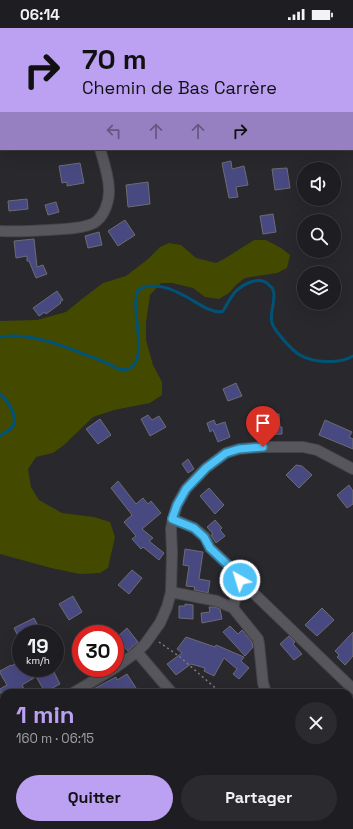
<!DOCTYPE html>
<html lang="fr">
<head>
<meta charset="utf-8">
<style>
	:root { --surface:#1e1e22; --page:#2b2b2f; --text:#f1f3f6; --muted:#a1a2a5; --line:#3c3c40; --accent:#bca0f2 }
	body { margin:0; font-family:"Space Grotesk",sans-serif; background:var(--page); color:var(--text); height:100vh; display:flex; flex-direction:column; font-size:15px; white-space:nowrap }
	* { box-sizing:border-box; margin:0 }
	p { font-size:13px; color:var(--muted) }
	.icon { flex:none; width:22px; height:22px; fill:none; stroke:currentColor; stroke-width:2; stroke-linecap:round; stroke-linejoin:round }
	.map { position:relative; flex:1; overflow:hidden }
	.drawer { position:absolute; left:0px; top:661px; width:353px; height:140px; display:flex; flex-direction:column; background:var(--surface); border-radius:12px 12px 0 0; box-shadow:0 4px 16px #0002,0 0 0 1px var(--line) }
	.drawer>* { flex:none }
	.top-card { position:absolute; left:0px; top:0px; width:353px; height:122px; box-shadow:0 4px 16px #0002,0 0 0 1px var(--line); background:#bca0f2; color:#111; overflow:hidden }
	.tools { position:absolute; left:297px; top:134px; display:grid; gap:8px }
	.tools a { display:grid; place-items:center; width:44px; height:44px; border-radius:50%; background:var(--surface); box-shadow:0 4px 16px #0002,0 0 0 1px var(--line); font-size:20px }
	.speed { position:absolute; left:12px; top:597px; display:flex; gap:8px; font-size:20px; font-weight:700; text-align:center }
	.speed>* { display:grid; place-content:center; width:52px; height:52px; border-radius:50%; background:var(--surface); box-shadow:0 4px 16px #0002,0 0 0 1px var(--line); line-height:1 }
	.speed small { font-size:10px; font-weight:400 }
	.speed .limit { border:6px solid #d22; background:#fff; color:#111 }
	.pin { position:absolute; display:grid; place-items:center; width:34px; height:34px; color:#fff; margin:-41px -17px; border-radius:50% 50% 50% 0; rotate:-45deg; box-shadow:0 0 4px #0007 }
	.pin .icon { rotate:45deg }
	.me { position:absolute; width:44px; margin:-22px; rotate:321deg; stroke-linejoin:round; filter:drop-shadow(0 0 3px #0008) }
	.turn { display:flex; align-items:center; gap:14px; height:84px; padding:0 16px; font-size:18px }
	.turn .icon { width:52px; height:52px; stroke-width:2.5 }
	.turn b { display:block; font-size:28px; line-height:34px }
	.lanes { display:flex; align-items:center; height:38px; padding:0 16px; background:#0003; justify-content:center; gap:20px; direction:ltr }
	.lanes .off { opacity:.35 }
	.round { display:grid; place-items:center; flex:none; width:42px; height:42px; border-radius:21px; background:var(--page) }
	.summary { display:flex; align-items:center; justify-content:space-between; height:68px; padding:0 16px }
	h1 { font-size:24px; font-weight:600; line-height:30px; color:var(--accent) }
	.action { display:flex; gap:8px; margin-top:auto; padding:8px 16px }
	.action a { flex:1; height:46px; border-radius:24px; background:var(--accent); color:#111; font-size:16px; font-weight:600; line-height:46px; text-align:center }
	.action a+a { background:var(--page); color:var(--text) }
	.status { display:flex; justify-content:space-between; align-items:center; height:28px; padding:0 20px; background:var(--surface); direction:ltr }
	.status svg { height:11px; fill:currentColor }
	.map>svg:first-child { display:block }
	.green { fill:#434a00 }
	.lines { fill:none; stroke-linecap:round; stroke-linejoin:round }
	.stream { stroke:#005277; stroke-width:3 }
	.building { fill:#494982; stroke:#6b6c72 }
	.minor-casing { stroke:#444449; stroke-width:12 }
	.path { stroke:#7c7c81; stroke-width:1.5; stroke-dasharray:2 3; stroke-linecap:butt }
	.minor { stroke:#56565c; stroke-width:10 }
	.route-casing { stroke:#337fa1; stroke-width:10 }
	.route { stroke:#4fc3f7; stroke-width:7 }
</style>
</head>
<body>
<div class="status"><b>06:14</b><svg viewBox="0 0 49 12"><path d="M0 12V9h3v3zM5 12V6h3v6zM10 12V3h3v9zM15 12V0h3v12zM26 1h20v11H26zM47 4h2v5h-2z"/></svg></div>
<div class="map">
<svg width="353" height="801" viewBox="0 0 353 801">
	<rect width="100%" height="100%" fill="#28282d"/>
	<path class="green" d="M 254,212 L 266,212 L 281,220 L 290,227 L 287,240 L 277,245 L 245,250 L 237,256 L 229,265 L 219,271 L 205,269 L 193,260 L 172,255 L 161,255 L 150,267 L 146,295 L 146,312 L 153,337 L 162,354 L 162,367 L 150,375 L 114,382 L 93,389 L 64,417 L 53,425 L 36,429 L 28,441 L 31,459 L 39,472 L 62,485 L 94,489 L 110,494 L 115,509 L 108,540 L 100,545 L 80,546 L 51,540 L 0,526 L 0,293 L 37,292 L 66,284 L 82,271 L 103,255 L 126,248 L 148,231 L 160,219 L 169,215 L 181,217 L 196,230 L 216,235 L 224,231 Z"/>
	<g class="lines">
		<path class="stream" d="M 0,309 C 35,304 70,321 102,333 C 108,335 113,339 119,341 C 124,342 129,342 133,338 C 145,327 134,289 136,273 C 136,270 136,267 137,264 C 140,259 148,258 153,258 C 165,257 177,264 187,269 C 196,274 213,287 223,283 C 227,277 230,270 235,264 C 243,256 260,247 269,257 C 271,259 273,260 273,262 C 277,270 269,284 272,295 C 274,301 278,305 282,310 C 287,316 293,323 300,327 C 313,335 340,336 353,328
			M 0,366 C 8,373 18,387 13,398 C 10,402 4,405 0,408"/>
	</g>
	<path class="building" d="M 231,133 L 232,141 L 244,138 L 248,157 L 236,159 L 238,169 L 229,170 L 222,135 Z
		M 80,135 L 84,155 L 67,158 L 67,154 L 62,155 L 59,138 Z
		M 287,140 L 290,160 L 275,162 L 272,141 Z
		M 148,154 L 150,176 L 128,179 L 126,157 Z
		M 27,171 L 28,181 L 9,183 L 8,173 Z
		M 56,174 L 59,184 L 48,187 L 45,177 Z
		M 273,186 L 276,204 L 263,206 L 260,188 Z
		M 125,192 L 135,207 L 118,218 L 108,203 Z
		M 99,204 L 102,217 L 88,220 L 85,208 Z
		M 34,211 L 37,239 L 43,237 L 47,246 L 36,250 L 29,233 L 27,233 L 27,228 L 16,230 L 14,213 Z
		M 57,263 L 63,272 L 60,274 L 61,275 L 46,286 L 45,284 L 39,288 L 33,280 Z
		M 236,355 L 242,368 L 228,373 L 223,361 Z
		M 269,386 L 279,386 L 280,399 L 282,399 L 282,406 L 256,407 L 255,389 L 269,389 Z
		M 148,387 L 152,392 L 159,388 L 166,399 L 150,408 L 141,391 Z
		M 100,391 L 111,407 L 98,416 L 86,401 Z
		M 214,392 L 216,397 L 225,394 L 230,409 L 218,414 L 213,402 L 210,404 L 207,395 Z
		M 325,392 L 352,404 L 349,409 L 353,411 L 353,421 L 319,407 Z
		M 188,431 L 194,441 L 188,445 L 182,436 Z
		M 296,437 L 302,438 L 312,447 L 299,460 L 286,447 Z
		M 118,453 L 136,476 L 143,470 L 148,476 L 151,473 L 161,485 L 142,501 L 153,510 L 149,513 L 164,525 L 159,532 L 143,519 L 141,521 L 132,511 L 136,508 L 124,494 L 132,487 L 111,460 Z
		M 349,457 L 353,463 L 353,476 L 347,480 L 337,467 Z
		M 209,460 L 224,477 L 215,486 L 200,468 Z
		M 215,492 L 222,500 L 220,502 L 225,508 L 216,515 L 211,507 L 213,506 L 207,499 Z
		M 185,521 L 203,524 L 199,551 L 210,553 L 208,565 L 194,562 L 195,559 L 186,558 L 189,538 L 183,537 Z
		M 132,542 L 142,550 L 129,566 L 118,557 Z
		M 73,568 L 82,584 L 69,592 L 59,576 Z
		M 185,576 L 193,577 L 193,591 L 179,590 L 179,578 L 185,578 Z
		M 209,579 L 215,579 L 220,581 L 222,591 L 202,595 L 201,585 L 210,584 Z
		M 322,580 L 334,592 L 317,608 L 305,597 Z
		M 34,590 L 42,606 L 17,606 L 14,600 Z
		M 230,598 L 238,606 L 242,602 L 252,614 L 253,619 L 245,628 L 223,604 Z
		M 127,600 L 138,614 L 128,623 L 116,610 Z
		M 353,604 L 353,628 L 345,637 L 337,629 L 339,627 L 335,623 Z
		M 289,608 L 295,614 L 293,616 L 302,626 L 294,632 L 280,616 Z
		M 186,609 L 215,619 L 216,617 L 244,629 L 241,633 L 249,640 L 239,651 L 233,646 L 237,641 L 224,630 L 214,648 L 204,643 L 205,640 L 191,636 L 176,647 L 167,636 L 182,625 L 177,621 Z
		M 21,633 L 21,640 L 28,640 L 34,650 L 22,657 L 26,665 L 0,665 L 0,661 L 7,657 L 0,645 L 0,643 L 11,637 L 11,638 Z
		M 49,640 L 52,640 L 60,656 L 45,664 L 35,647 Z
		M 127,646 L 136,660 L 128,665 L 86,665 L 116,649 L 117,652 Z"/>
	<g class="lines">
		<defs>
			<path id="minor" d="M 66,0 L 67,1
				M 0,17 L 1,22
				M 352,40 L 353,40
				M 0,203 C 16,204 33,203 49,202 C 62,201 82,201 94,195 C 104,189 109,174 109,163 C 109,149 104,134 100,121
				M 173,491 L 194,500 L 205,509 L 210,520 L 229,538 L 240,552 L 353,661
				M 171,564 L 217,573 L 233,580 L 258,611 L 259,616 L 263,655 L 266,665
				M 233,580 L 240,552
				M 137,624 L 172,665
				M 115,640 L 137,624 L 145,616 L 160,595 L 167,579 L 171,564 L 172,524 L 171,501 L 173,491 L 177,477 L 186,461 L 206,440 L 226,425 L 239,421 L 263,419 L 303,419 L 317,422 L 353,441
				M 73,665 L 115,640
				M 0,685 L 4,686
				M 349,751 L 353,755
				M 186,797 L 187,801
				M 290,797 L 294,801
				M 77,801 L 123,798"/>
		</defs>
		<use href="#minor" class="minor-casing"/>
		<path class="path" d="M 159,614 L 180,629 L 221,665"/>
		<use href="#minor" class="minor"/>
	</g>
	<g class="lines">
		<defs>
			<path id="route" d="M 240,552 L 229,538 L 210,520 L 204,509 L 194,500 L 172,491 L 177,477 L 186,461 L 206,440 L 226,425 L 239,421 L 263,419"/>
		</defs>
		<use href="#route" class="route-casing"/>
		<use href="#route" class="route"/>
	</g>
</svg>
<div class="tools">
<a><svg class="icon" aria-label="sound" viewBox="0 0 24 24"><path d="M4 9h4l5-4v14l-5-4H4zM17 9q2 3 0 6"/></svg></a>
<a><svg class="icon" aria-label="search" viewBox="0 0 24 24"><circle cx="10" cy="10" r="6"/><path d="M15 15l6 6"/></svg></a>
<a><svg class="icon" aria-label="layers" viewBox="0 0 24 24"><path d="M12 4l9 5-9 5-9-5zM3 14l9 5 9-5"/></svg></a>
</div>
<div class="speed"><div>19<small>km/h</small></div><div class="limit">30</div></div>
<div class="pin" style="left:263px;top:419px;background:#d93025"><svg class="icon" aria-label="arrive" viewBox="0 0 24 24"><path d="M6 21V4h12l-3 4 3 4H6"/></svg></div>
<svg class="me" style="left:240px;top:552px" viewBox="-20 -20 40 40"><circle r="17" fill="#4fc3f7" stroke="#fff" stroke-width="3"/><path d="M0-11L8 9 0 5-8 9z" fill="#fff"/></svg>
<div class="top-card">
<div class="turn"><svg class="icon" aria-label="right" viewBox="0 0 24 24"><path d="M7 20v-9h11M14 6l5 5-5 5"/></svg><div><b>70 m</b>Chemin de Bas Carrère</div></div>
<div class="lanes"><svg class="icon off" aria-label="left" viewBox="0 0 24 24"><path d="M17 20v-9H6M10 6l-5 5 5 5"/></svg><svg class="icon off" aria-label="ahead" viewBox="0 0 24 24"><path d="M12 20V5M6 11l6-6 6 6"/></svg><svg class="icon off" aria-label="ahead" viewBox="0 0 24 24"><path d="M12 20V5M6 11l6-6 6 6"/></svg><svg class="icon" aria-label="right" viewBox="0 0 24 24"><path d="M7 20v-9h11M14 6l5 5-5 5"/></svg></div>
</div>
<section class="drawer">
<div class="summary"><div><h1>1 min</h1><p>160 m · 06:15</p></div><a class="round"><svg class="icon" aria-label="close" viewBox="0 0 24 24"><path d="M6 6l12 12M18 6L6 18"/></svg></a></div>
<div class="action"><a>Quitter</a><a>Partager</a></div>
</section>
</div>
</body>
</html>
